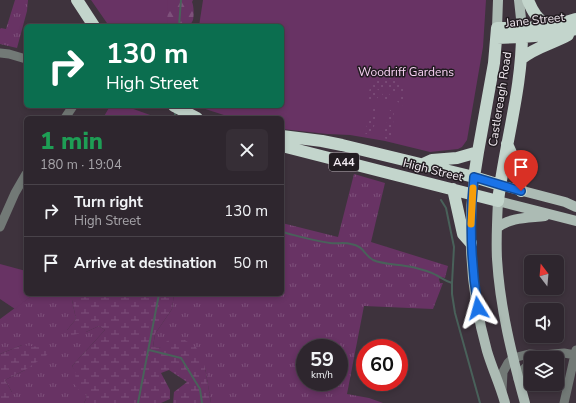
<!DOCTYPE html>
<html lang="en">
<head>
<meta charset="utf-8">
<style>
	:root { --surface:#2e262e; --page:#362e36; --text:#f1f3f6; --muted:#a7a5aa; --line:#49434a }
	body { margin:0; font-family:"Nunito Sans",sans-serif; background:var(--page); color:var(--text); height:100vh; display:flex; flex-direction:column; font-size:15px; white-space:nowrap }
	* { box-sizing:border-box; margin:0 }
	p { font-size:13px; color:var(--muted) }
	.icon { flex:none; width:22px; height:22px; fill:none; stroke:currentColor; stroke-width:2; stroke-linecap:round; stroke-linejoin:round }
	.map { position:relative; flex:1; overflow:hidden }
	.details { position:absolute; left:24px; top:116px; width:260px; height:180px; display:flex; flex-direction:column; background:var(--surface); border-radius:6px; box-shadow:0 2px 6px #0003,0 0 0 1px var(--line) }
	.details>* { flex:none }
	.top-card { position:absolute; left:24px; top:24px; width:260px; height:84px; border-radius:6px; box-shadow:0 2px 6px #0003,0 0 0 1px var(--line); background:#0b6e4f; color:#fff; overflow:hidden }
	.needle { width:26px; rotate:344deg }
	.tools { position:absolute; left:524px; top:255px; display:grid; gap:8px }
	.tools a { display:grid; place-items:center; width:40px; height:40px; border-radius:6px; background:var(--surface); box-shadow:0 2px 6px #0003,0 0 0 1px var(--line); font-size:20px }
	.speed { position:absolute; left:296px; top:339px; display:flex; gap:8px; font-size:20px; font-weight:700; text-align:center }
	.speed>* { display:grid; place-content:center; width:52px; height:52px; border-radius:50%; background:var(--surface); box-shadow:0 2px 6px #0003,0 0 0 1px var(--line); line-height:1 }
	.speed small { font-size:10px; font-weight:400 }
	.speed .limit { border:6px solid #d22; background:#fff; color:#111 }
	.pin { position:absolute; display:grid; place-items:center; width:34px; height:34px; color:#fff; margin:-41px -17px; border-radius:50% 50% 50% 0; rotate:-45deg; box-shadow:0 0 4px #0007 }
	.pin .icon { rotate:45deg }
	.me { position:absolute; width:44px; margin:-22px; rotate:352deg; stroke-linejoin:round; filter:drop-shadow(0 0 3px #0008) }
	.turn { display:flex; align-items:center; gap:14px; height:84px; padding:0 16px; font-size:18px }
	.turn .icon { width:52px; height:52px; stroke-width:2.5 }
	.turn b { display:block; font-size:28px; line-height:34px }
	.round { display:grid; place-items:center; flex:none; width:42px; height:42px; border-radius:6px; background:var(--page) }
	.summary { display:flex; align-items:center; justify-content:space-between; height:68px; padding:0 16px }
	h1 { font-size:24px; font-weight:800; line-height:30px; color:#1e9e55 }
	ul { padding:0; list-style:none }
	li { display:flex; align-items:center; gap:12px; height:52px; padding:0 16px; border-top:1px solid var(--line) }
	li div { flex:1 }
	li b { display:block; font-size:15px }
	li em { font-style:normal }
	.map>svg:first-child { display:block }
	.grass { fill:url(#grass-tufts); fill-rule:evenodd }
	.forest { fill:url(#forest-firs) }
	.wetland { fill:url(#wetland-marsh) }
	.park { fill:#683364 }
	.garden { fill:url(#garden-dots) }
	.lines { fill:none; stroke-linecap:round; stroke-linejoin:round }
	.stream { stroke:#49615a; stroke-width:2 }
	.minor { stroke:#727976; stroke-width:9 }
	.major { stroke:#acbbb4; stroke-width:10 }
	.highway { stroke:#c3d5cc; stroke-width:12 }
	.route-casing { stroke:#114b97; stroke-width:10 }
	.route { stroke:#1a73e8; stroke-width:7 }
	.slow { stroke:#f59e0b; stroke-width:7 }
	.labels { text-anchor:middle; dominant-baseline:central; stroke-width:3; stroke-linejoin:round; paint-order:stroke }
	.shield { fill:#221c21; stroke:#b4adb3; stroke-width:1 }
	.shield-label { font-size:11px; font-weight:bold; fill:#f3ebf2 }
	.street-label { font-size:12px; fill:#f3ebf2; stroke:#221c21 }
	.park-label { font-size:12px; fill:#f8d1f3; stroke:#221c21 }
</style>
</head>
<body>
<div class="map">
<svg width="576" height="403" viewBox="0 0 576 403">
	<defs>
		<pattern id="grass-tufts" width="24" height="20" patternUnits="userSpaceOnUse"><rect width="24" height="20" fill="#683364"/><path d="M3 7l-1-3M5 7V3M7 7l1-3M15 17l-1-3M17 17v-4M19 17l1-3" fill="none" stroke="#7e517b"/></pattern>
		<pattern id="forest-firs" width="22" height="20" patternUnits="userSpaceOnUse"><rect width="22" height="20" fill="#683364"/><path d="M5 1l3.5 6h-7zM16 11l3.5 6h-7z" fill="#7e517b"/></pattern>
		<pattern id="wetland-marsh" width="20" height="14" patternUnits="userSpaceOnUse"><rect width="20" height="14" fill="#683364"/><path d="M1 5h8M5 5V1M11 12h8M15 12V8" fill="none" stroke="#7e517b"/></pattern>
		<pattern id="garden-dots" width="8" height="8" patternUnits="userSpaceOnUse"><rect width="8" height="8" fill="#683364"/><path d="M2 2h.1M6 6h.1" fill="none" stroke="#7e517b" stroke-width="1.8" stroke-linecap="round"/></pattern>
	</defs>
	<rect width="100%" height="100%" fill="#3e333d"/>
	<path class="grass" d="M 15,0 L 28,0 L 27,11 L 17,48 L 0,44 L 0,29 L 1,28 L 6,29 Z
		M 354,174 L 385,183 L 371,242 L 448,266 L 445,278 L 441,277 L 439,279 L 440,283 L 443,283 L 433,309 L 364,306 L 347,394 L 369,398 L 383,403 L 211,403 L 205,367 L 161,348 L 153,347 L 155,334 L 172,309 L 174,294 L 282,294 L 282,223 L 338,237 ZM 305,348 L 339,348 L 339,382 L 305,382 Z
		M 34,294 L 72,294 L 72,300 L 76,319 L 67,330 L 86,332 L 99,326 L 105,330 L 72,366 L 88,388 L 86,399 L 84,403 L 12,403 L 12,392 L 5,380 L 25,370 L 22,345 L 0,354 L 0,319 Z"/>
	<path class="forest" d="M 164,0 L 193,0 L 192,2 C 194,6 194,16 193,20 C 192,22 191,24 189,26 L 162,26 Z"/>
	<path class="wetland" d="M 72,294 L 174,294 L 172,309 L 155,334 L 153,347 L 161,348 L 167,341 L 183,339 L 196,347 L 205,367 L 211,403 L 173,403 L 174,392 L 187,382 L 169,370 L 161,373 L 170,390 L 170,399 L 161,403 L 84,403 L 86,399 L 87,388 L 79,390 L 74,384 L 76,373 L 72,366 L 105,330 L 99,326 L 86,332 L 69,336 L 67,330 L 76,319 L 72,300 Z
		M 22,345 L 49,348 L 47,355 L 25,370 L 5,380 L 12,392 L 12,403 L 0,403 L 0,354 Z"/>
	<path class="park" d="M 91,0 L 168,0 L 167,26 L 109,26 Z
		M 203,0 L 486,0 L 483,47 L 467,140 L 462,147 L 458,149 L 430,152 L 385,141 L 350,135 L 327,134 L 282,129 L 282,118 L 233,118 L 196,106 L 282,106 L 282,26 L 199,26 Z
		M 110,106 L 125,106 L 153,116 L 152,118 L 103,118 Z
		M 0,264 L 26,271 L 26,294 L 34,294 L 15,309 L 0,299 Z"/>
	<path class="garden" d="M 385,78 C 395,78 401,82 405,91 L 395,93 C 391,87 386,87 380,91 L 372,86 L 377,81 Z
		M 370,88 L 378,94 L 378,98 L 368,100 L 368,94 Z
		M381.5 97a4.5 4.5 0 1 1 9 0a4.5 4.5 0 1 1-9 0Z
		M 406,95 L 404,106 L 395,100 L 396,97 Z
		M 374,107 L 378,108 L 372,136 L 364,133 Z
		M 390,110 L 394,110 L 392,140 L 383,138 Z"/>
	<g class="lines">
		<path class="stream" d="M 179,26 L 181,0
			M 175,118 L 175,111
			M 441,200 L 446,208 L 454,247 L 452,283
			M 282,232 C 298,236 314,241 330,243 C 337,244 344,242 351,244 C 364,246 364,255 373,260 C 384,265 400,264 412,267 C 420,269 429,271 436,275 C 442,278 445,281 452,283 L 452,294 L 455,313 L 480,403
			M 149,350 L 181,358 L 200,389 L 202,403
			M 138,403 L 159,294"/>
		<path class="minor" d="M 0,53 L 9,54 L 26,59
			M 65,118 L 73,106
			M 0,227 L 15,193 L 26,174
			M 518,379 L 523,370 L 531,362
			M 502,391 L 503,372 L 508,363 L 513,358 L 529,354 L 543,355 L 564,353 L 576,355
			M 564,403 L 576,350"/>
		<path class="major" d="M 519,0 L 522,28
			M 497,28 L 498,0
			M 474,177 C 467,235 471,294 487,351 C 492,368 500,385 505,403
			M 500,185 L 565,202 L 576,207
			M 497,228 C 510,217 528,218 545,216
			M 525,403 C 512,356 500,308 497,259 C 496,240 497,221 498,201 L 576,221"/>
		<path class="highway" d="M 77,0 L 94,26
			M 528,0 C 533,13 537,18 548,26
			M 497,38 L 522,37 L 547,35 L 576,29
			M 521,59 C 535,47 552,44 568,35
			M 174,106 L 197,118
			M 282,136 L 322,141 L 342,145 L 474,177 L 500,185
			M 507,144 L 515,162 L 521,191
			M 282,146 L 498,201 C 505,143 523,86 522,28
			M 421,165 L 432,160 L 457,158 L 478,152
			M 474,177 L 478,152 L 494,63 L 497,28 C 524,28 550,28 576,19
			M 453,189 L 463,234 L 471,243"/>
	</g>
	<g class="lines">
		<defs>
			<path id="route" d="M 478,308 C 471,264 469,221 474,177 L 521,191"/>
		</defs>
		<use href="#route" class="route-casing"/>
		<use href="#route" class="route"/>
		<path class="slow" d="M 471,224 L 473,188"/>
	</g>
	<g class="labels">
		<rect class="shield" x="329" y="153" width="30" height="18" rx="3"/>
		<g class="shield-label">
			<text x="344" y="162">A44</text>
		</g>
		<g class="street-label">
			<text transform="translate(535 20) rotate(-6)">Jane Street</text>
			<text transform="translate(500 99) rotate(-81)">Castlereagh Road</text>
			<text transform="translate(433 170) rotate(14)">High Street</text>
		</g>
		<g class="park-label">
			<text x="406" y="72">Woodriff Gardens</text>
		</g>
	</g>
</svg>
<div class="tools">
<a><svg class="needle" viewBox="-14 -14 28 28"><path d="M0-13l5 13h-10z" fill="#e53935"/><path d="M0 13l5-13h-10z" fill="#a7a5aa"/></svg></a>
<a><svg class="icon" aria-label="sound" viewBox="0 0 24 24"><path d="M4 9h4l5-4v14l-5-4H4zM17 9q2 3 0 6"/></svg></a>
<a><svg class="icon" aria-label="layers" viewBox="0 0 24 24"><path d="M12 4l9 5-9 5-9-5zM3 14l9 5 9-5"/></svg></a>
</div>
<div class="speed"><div>59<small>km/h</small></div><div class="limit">60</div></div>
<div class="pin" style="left:521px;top:191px;background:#d93025"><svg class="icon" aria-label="arrive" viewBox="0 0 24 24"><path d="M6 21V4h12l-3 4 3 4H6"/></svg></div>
<svg class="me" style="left:478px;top:308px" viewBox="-20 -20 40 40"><path d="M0-17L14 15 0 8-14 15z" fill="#1a73e8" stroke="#fff" stroke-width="4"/></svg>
<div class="top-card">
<div class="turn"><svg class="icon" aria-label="right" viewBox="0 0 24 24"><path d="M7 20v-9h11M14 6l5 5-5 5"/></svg><div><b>130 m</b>High Street</div></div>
</div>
<section class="details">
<div class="summary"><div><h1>1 min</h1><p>180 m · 19:04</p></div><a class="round"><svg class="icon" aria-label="close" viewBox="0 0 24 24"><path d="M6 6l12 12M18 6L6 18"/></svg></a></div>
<ul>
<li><svg class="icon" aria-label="right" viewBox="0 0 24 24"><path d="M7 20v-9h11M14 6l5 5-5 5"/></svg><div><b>Turn right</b><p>High Street</p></div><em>130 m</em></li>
<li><svg class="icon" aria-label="arrive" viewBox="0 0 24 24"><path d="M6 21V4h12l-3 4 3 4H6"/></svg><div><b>Arrive at destination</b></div><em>50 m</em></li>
</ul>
</section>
</div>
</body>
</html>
